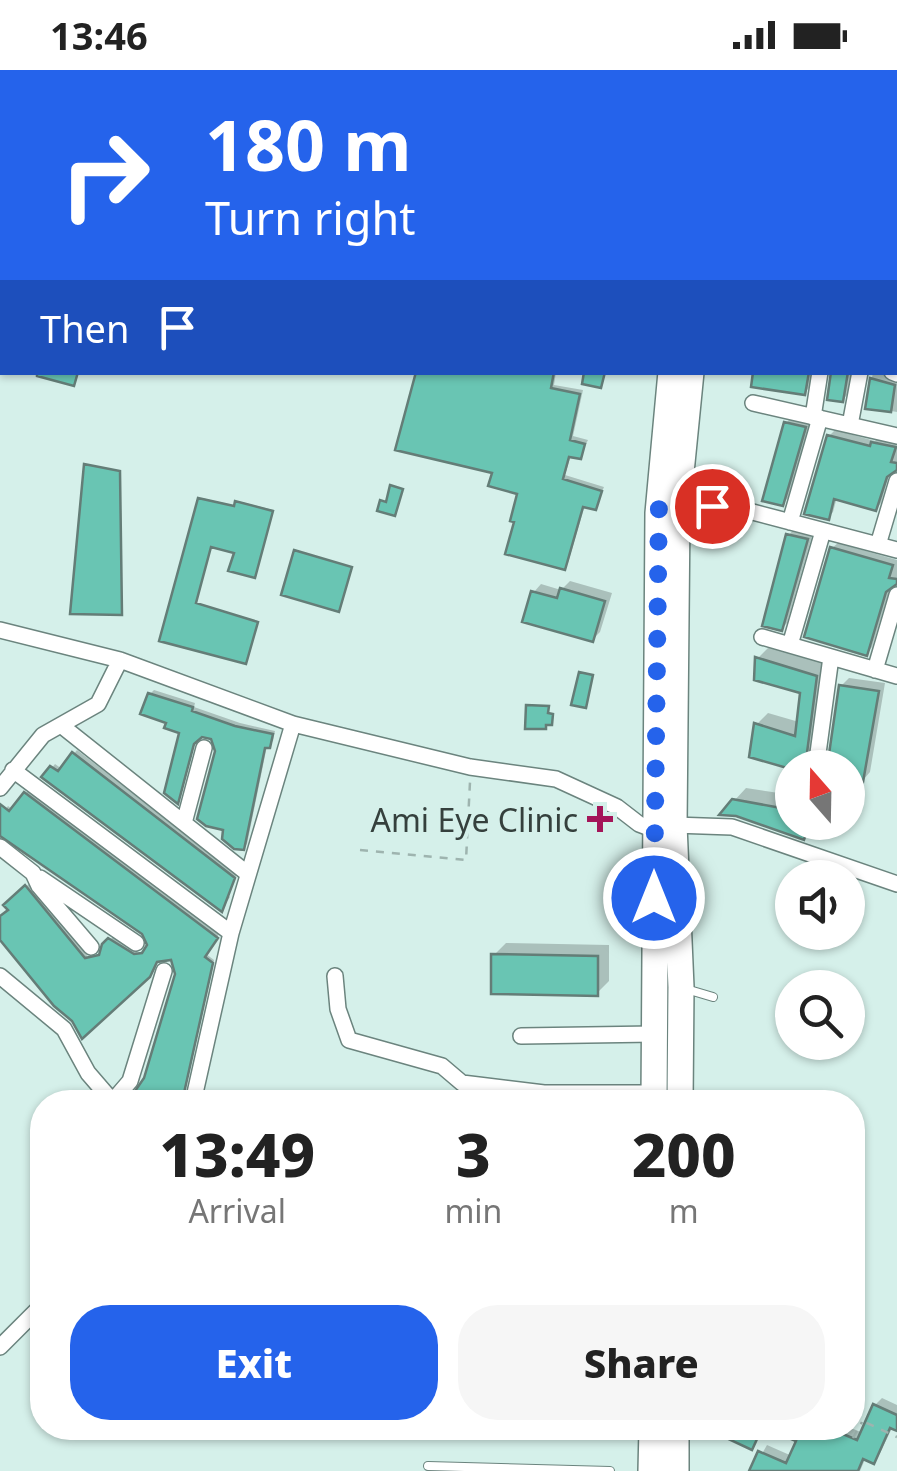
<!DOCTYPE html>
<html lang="en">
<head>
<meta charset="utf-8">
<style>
	:root { --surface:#fff; --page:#f6f6f6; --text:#222; --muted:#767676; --accent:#2563eb }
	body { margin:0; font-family:"Noto Sans",sans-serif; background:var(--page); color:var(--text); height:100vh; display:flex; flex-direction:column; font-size:38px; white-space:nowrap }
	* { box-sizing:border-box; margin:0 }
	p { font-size:32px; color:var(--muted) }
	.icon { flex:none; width:55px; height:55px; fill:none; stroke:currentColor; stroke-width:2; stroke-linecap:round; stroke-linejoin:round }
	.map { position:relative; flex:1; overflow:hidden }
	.side { position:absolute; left:30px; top:1020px; width:835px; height:350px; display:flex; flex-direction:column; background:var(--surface); border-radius:40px; box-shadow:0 2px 8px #0004 }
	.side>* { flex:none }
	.top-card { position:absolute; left:0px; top:0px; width:898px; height:305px; box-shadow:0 2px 8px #0004; background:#2563eb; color:#fff; overflow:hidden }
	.needle { width:65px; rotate:340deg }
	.buttons { position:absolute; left:775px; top:680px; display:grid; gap:20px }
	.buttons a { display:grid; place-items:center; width:90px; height:90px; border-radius:50%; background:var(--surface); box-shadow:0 2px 8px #0004; font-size:50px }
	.pin { position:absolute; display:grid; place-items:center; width:85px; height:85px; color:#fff; margin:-42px; border:5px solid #fff; border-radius:50%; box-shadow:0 2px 10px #0007 }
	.me { position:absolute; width:110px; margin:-55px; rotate:0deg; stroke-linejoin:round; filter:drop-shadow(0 0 8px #0008) }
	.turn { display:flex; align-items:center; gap:35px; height:210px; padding:0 40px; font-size:45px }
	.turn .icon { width:130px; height:130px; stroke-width:2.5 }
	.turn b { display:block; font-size:70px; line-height:85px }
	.then { display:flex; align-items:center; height:95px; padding:0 40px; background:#0003; gap:20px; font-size:38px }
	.eta { display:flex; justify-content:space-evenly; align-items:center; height:170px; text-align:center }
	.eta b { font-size:60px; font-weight:800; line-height:70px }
	.primary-button { display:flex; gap:20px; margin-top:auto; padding:20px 40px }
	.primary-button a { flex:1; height:115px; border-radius:40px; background:var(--accent); color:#fff; font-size:40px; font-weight:800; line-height:115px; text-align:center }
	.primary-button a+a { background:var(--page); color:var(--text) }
	.status { display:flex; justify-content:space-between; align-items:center; height:70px; padding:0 50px; background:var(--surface); direction:ltr }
	.status svg { height:28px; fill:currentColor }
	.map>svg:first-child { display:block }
	.shadow { fill:#0003 }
	.building { fill:#69c5b3; stroke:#647d77; stroke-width:2.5 }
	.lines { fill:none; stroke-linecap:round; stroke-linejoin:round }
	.lane-casing { stroke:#6b847e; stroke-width:10 }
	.street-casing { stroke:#6b847e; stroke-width:18 }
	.primary-casing { stroke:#6b847e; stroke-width:28 }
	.path { stroke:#9eb4af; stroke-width:2.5; stroke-dasharray:8 8; stroke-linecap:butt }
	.lane { stroke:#fff; stroke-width:8 }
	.street { stroke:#fff; stroke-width:15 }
	.primary { stroke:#fff; stroke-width:25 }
	.route { stroke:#2563eb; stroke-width:18; stroke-dasharray:0 32.4 }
	.poi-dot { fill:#a41559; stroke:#d5f0ea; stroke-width:4 }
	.labels { text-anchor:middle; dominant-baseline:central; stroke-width:8; stroke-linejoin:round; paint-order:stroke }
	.poi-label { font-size:32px; fill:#35403d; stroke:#d5f0ea; text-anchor:end }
</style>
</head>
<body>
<div class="status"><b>13:46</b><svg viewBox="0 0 49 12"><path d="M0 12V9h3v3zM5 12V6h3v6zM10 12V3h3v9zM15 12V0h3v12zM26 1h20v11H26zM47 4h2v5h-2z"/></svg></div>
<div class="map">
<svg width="897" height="1401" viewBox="0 0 897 1401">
	<rect width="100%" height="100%" fill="#d5f0ea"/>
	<path class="shadow" d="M 330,0 L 502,0 L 498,2 Z
		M 564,0 L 587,0 L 597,2 L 564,2 Z
		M 2,66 L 2,148 L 0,148 Z
		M 895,70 L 897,71 L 897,105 L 895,103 Z
		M 895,119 L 897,121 L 895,237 Z
		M 895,257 L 897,257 L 897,290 L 895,290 Z
		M 418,302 L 556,302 L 554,315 L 583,320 L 573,366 L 588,370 L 580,386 L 571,385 L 565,405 L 604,417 L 595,438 L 585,435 L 568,493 L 564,498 L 520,422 L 495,401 Z
		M 757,302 L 814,302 L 811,316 L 804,323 Z
		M 833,302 L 853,302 L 849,323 L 842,330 Z
		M 873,302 L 891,302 L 897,307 L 897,342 L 867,337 Z
		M 792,347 L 810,352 L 788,428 L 782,434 L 786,353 Z
		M 835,360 L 875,371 L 879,367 L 897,372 L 897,398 L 890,402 L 881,433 L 876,439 L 837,427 L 833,442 L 828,448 L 829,366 Z
		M 202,428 L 236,436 L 238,431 L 273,440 L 255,505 L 237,481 L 211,474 L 195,533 L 258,551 L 246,591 L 162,569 Z
		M 794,459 L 812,466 L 787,553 L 782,558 L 789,465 Z
		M 838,473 L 897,490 L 897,512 L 892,512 L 872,577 L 867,583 L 832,478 Z
		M 570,511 L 612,523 L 600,562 L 592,570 L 534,522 L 541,514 L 561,520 Z
		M 770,576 L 828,594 L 817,688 L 807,698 L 796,698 L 756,655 L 768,643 L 799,652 L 802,621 L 758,588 Z
		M 849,608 L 885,613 L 870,702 L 863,710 L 848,707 L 841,616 Z
		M 154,620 L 195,633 L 194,637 L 240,653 L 275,661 L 273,671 L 267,676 L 247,774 L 243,778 L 215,669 L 206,664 L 196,670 L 177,730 L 182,661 L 169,651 L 150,624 Z
		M 77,680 L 237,804 L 227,824 L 230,827 L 222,839 L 45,707 L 55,694 L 62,699 Z
		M 746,718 L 792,725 L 792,752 L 817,752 L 816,755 L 804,767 L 736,744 L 734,731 Z
		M 28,721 L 219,864 L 206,884 L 214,890 L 184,1026 L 187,1032 L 145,1032 L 137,1024 L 146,1009 L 177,904 L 172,887 L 158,890 L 76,952 L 0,865 L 0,849 L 11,840 L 6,835 L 29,814 L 88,887 L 102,883 L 104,875 L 113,867 L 138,883 L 148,879 L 150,873 L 144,862 L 0,762 L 0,746 L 8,736 L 13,740 Z
		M 506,873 L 609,875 L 609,911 L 597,923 L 494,885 Z
		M 882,1328 L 897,1335 L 897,1358 L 893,1356 L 880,1383 L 873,1391 L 866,1387 L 860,1401 L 752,1401 L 767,1375 L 792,1386 L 799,1370 L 771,1358 L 851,1358 L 863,1363 L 875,1335 Z"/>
	<path class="building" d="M 37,302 L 78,302 L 74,316 L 37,306 Z
		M 416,302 L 554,302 L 551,318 L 580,324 L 570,370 L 585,374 L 581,389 L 569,387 L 563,409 L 602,421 L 596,440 L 583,437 L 565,500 L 505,484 L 514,452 L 510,451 L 517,424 L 488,416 L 492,403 L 395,380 Z
		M 584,302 L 605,302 L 601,318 L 582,314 Z
		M 753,302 L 809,302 L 805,325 L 751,317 Z
		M 831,302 L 848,302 L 843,332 L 827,330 Z
		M 870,308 L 895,315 L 891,342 L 865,339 Z
		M 784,352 L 806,357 L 783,436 L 762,431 Z
		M 827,365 L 870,376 L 871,372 L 896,377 L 891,392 L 897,393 L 897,400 L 887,407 L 876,441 L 834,429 L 829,450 L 804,444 Z
		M 84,394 L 120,401 L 122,545 L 70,544 Z
		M 390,415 L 403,419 L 395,446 L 377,441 L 380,430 L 386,432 Z
		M 198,428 L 234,436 L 235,431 L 273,441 L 255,508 L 228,501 L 234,483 L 211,477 L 196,533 L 258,552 L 246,594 L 159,571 Z
		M 786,464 L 808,469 L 782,561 L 762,556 Z
		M 830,477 L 893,495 L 889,508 L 897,509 L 897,514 L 886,522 L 867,586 L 804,567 Z
		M 294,480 L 352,497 L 339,542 L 281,525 Z
		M 560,518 L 605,531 L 593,572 L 522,552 L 531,521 L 557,528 Z
		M 755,587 L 817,606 L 805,698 L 787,698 L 749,687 L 754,653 L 795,666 L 800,623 L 754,610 Z
		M 579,602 L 593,605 L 586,638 L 571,635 Z
		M 839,615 L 879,621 L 863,712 L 848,710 L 848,698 L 827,698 Z
		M 148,623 L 193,637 L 192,641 L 235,656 L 273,664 L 270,678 L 265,678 L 244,780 L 234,779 L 222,769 L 223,760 L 206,756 L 197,749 L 215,681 L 211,669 L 202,667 L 194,674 L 178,734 L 164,723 L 179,663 L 164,658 L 166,653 L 140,644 Z
		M 526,635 L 549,636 L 548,643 L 553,644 L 552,655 L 546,655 L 546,659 L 525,659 Z
		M 72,682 L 235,808 L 222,842 L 41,707 L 50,696 L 58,701 Z
		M 24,722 L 218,868 L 205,887 L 213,893 L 182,1032 L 141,1032 L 133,1024 L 144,1008 L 175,904 L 171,890 L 157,892 L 150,907 L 82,969 L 72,951 L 54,936 L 0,870 L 0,846 L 8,840 L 3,835 L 25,815 L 85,888 L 99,885 L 102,874 L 108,868 L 134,884 L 142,883 L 147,875 L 142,864 L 0,766 L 0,734 L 9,741 Z
		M 732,729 L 792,740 L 792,752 L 810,752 L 804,770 L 736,746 L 719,745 Z
		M 491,884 L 598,886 L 598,926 L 491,924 Z
		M 873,1334 L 897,1345 L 897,1361 L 890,1358 L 874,1394 L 863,1389 L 858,1401 L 749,1401 L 758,1381 L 786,1393 L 796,1371 L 765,1358 L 829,1358 L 857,1370 Z
		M 728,1358 L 762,1358 L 752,1380 L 724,1367 Z"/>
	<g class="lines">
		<defs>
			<path id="lane" d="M 37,2 L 38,0
				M 686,919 L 713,927
				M 428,1396 L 610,1401"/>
			<path id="street" d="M 0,39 L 2,39
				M 895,67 L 897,69
				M 895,119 L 897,121
				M 895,249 L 897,250
				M 892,302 L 897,304
				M 753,333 L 897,366
				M 813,347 L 820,302
				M 850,355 L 860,302
				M 673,432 L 745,440 L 897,480
				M 790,452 L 820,348
				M 878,475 L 897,411
				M 0,560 L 120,590 L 293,654 L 470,697 L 556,709 L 617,737 L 639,754 L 655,760
				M 762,567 L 897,606
				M 790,575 L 823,461
				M 875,600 L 897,525
				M 62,656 L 248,804
				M 816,698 L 831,587
				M 13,700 L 231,863
				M 0,718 L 43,665 L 98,634 L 120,590
				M 184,753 L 204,678
				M 674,755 L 732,757 L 897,814
				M 0,777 L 33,803 L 39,816 L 91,877
				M 40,808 L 136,873
				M 0,906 L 64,959 L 88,1003 L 113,1032
				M 335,906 L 338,939 L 349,970 L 442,996 L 462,1013 L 544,1023 L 654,1023
				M 521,966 L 654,964
				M 112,1032 L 130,1011 L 164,901
				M 193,1032 L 231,863 L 293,654
				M 0,1277 L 42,1235"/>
			<path id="primary" d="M 865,0 L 868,2
				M 734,2 L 735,0
				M 772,2 L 774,0
				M 895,24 L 897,26
				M 654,1032 L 658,443 L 671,302
				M 680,1032 L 681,917 L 674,755 L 677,443 L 691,302
				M 676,1358 L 676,1401
				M 651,1401 L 652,1358"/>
		</defs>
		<use href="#lane" class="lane-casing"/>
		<use href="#street" class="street-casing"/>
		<use href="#primary" class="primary-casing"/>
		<path class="path" d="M 360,780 L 466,790 L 470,712
			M 852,1346 L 897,1367
			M 841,1363 L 843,1358
			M 853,1368 L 862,1352"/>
		<use href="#lane" class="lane"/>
		<use href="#street" class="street"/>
		<use href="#primary" class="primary"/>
	</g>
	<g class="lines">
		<path class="route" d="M 654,828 L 659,430 L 712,436"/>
	</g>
	<path class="poi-dot" d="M595 734h10v10h10v10h-10v10h-10v-10h-10v-10h10z"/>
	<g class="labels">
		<g class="poi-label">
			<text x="578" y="749">Ami Eye Clinic</text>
		</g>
	</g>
</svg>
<div class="buttons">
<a><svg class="needle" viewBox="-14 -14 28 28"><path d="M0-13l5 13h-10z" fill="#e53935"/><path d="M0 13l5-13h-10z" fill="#767676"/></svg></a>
<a><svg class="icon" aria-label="sound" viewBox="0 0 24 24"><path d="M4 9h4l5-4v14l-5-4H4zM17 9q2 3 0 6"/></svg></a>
<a><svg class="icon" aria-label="search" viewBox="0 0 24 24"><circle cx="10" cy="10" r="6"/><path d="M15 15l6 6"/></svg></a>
</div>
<div class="pin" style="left:712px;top:436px;background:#d93025"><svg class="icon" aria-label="arrive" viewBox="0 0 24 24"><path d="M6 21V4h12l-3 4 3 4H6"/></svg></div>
<svg class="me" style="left:654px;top:828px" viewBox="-20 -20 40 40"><circle r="17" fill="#2563eb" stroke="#fff" stroke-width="3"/><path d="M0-11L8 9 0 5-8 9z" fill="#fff"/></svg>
<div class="top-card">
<div class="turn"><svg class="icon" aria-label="right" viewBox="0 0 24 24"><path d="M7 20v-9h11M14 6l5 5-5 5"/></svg><div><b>180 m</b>Turn right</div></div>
<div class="then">Then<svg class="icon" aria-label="arrive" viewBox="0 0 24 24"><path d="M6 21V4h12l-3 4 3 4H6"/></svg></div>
</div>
<section class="side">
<div class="eta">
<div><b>13:49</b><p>Arrival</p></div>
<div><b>3</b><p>min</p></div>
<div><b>200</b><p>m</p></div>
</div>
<div class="primary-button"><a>Exit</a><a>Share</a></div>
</section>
</div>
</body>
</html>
